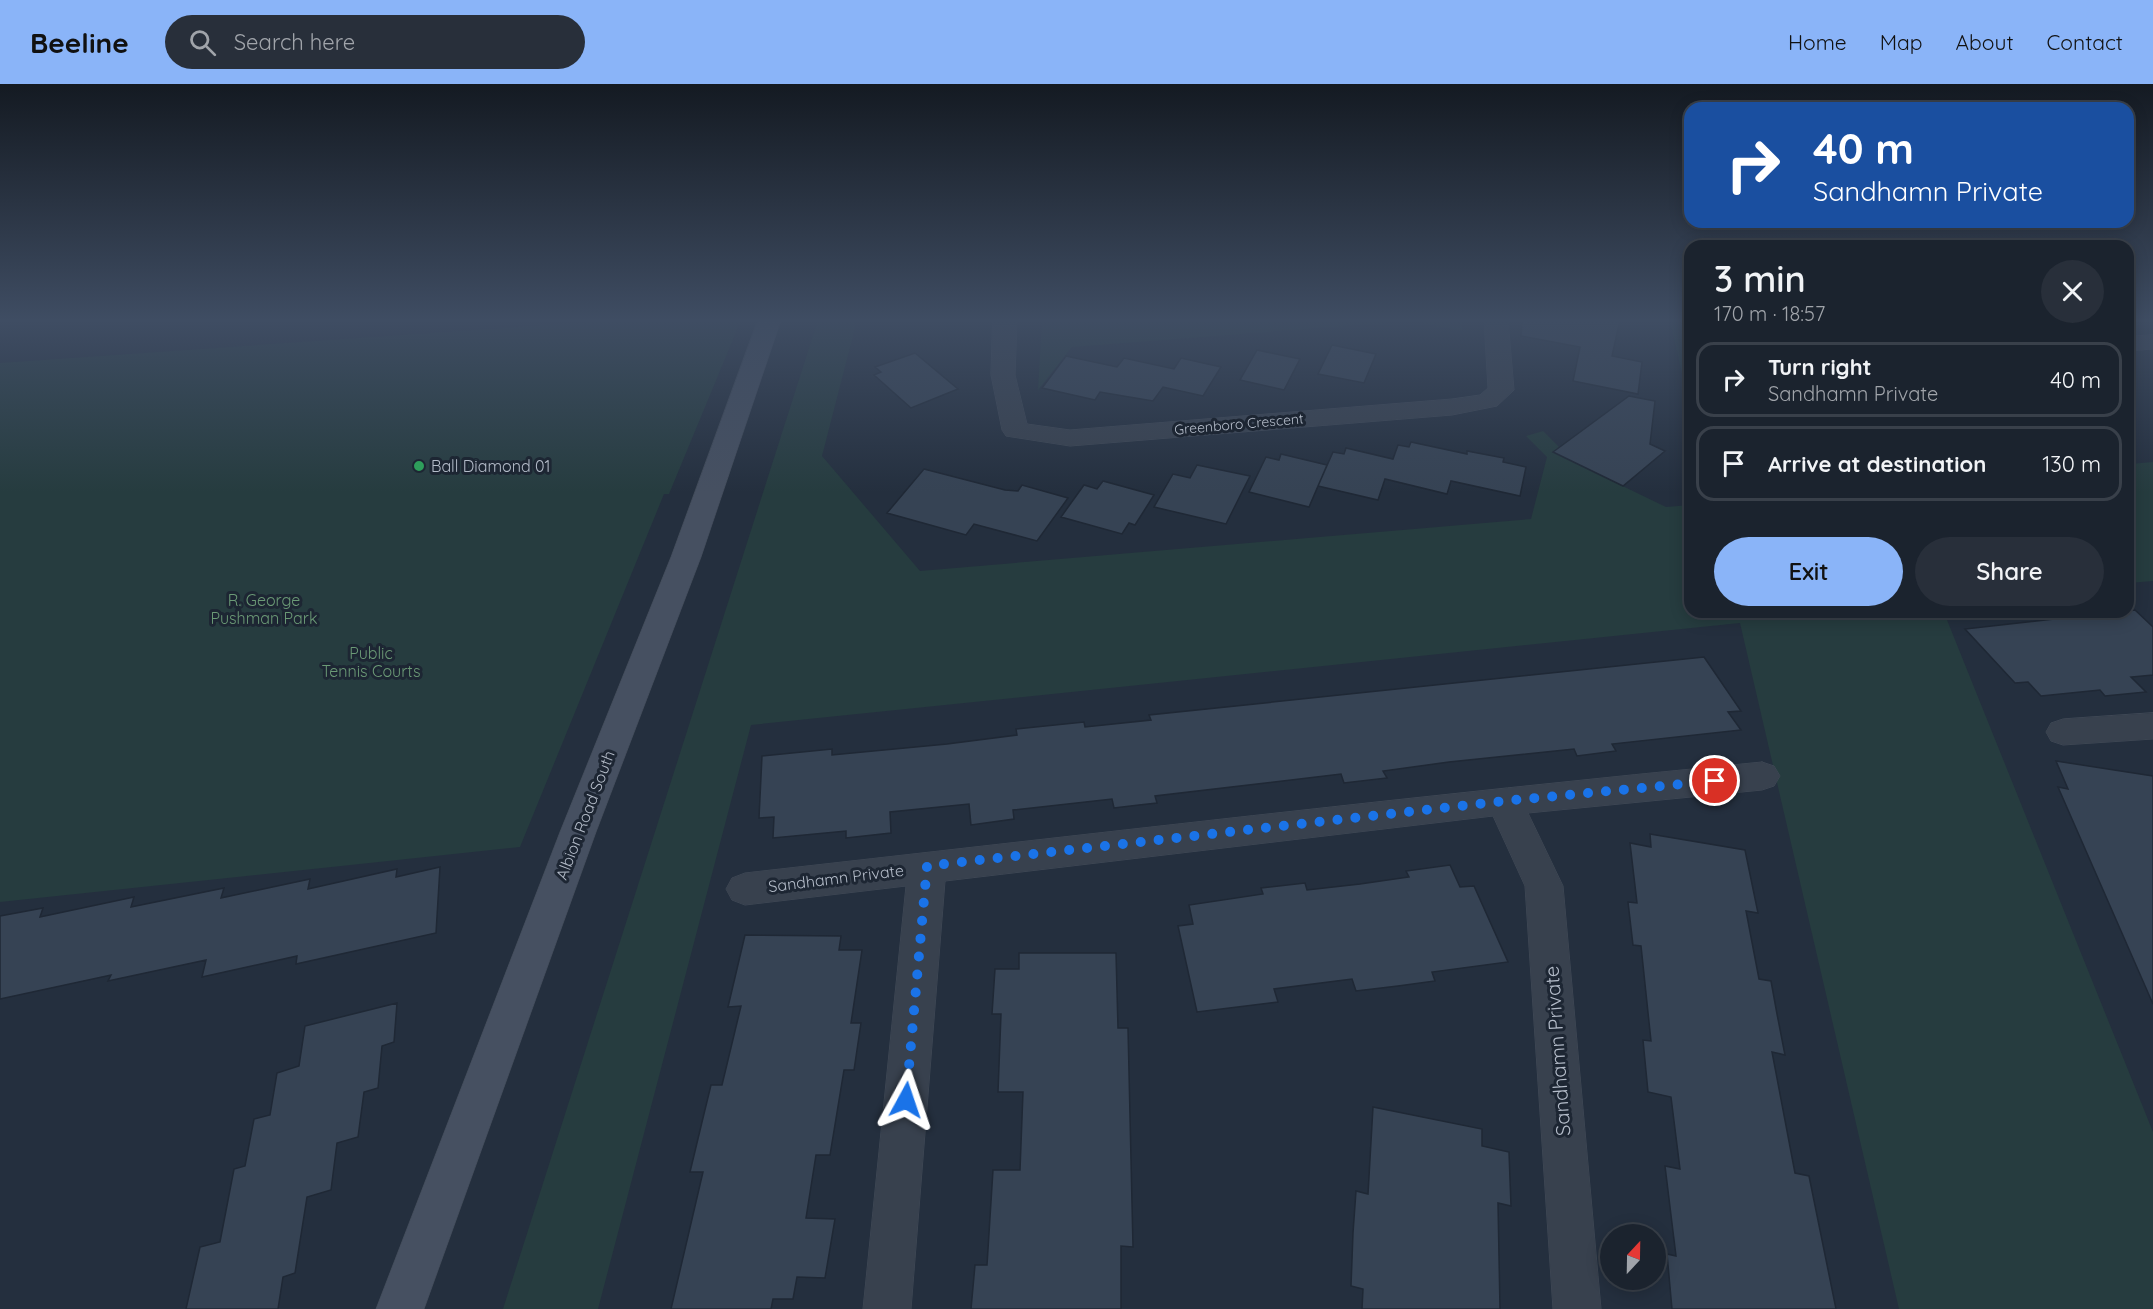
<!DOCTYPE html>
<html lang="en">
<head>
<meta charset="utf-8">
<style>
	:root { --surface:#1b232e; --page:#282f3a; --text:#f1f3f6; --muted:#a0a4aa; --line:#39404a; --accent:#8ab4f8 }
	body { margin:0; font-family:Quicksand,sans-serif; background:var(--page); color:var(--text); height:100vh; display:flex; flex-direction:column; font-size:22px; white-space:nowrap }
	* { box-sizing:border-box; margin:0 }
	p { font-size:20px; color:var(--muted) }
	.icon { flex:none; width:33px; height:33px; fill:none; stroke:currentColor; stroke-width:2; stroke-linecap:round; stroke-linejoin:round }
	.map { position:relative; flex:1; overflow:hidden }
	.drawer { position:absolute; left:1684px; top:156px; width:450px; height:378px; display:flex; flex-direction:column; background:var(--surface); border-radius:18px; box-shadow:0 3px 15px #0003,0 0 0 2px var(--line) }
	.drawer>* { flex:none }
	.guide { position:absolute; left:1684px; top:18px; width:450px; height:126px; border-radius:18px; box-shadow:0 3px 15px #0003,0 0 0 2px var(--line); background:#1a4fa0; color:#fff; overflow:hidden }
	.needle { width:39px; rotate:22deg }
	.buttons { position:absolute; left:1600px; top:1140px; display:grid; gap:12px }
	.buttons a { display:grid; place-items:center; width:66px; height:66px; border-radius:50%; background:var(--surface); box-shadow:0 3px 15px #0003,0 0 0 2px var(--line); font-size:30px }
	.pin { position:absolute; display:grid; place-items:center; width:51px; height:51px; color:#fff; margin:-26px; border:3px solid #fff; border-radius:50%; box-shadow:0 2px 6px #0007 }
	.me { position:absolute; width:66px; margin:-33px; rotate:5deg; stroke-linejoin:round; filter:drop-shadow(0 0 4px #0008) }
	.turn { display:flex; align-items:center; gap:21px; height:126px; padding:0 30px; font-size:27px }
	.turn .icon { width:78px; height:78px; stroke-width:2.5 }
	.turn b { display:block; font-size:42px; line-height:51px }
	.round { display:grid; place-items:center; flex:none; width:63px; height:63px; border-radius:32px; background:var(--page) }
	.overview { display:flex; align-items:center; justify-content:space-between; height:102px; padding:0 30px }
	h1 { font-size:36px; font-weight:600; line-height:45px }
	.action { display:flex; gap:12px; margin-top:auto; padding:12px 30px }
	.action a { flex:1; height:69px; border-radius:36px; background:var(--accent); color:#111; font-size:24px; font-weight:600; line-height:69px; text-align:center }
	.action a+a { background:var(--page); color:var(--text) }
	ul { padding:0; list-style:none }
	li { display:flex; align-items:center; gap:18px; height:75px; margin:0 12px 9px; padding:0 18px; border:3px solid var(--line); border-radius:18px }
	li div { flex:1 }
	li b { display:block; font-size:22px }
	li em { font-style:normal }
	header { display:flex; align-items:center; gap:36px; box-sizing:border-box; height:84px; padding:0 30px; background:var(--accent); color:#111 }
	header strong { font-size:28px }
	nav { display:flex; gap:33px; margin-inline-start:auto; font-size:21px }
	.search { width:420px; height:54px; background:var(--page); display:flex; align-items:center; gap:15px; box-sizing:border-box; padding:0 21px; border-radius:33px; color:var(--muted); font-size:22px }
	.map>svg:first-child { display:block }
	.green { fill:#263c3f }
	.building { fill:#364354; stroke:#1f2835; stroke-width:1.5 }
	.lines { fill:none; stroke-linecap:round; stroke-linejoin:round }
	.street-casing { stroke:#414a57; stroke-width:1 }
	.secondary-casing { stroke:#414a57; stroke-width:1 }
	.street { fill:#38414e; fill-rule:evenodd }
	.secondary { fill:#465061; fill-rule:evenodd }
	.route { stroke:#1a73e8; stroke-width:10; stroke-dasharray:0 18 }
	.leisure-dot { fill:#2e9e5b; stroke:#1d2633; stroke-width:2 }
	.labels { text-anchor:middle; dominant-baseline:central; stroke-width:6; stroke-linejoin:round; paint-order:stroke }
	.far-street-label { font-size:14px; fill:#b4bcc9; stroke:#1d2633 }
	.poi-label { font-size:16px; fill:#b4bcc9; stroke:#1d2633; text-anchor:start }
	.park-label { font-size:16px; fill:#6b9a76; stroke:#1d2633 }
	.street-label { font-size:16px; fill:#b4bcc9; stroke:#1d2633 }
	.near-street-label { font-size:20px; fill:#b4bcc9; stroke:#1d2633 }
</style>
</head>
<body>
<header>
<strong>Beeline</strong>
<div class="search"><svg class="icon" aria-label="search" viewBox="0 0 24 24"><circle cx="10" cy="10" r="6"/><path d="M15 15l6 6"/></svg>Search here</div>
<nav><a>Home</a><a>Map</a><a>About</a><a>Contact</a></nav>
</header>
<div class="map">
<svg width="2153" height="1225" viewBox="0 0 2153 1225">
	<rect width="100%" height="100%" fill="#242f3e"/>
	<path class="green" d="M 616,236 L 741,236 L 669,410 L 664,410 L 520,763 L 0,818 L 0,279 Z
		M 818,236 L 857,236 L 822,372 L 920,487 L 1531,435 L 1547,373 L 1526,352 L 1543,347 L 1575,379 L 1666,423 L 1690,421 L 1690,528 L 1947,528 L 1945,531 L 2153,1048 L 2153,1225 L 1899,1225 L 1740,539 L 751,641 L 598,1225 L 503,1225 Z
		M 1042,236 L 1456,236 L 1462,238 L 1462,247 L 1411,237 L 1072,263 L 1038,306 Z
		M 1670,236 L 1690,236 L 1690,325 Z
		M 2153,378 L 2153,497 L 2129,499 L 2129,380 Z"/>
	<path class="building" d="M 1522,236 L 1620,236 L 1612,272 L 1642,278 L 1638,310 L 1573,297 L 1580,263 L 1521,252 Z
		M 1332,261 L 1376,270 L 1364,299 L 1318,290 Z
		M 1257,266 L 1300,275 L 1284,306 L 1240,296 Z
		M 915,269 L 958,305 L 911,324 L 874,291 L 881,288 L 875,283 Z
		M 1066,272 L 1117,283 L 1124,274 L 1174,285 L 1181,274 L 1221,283 L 1203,312 L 1163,303 L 1153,317 L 1100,308 L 1095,316 L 1042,304 Z
		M 1629,312 L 1655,317 L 1650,360 L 1665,367 L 1623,402 L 1553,368 Z
		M 1411,358 L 1467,370 L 1467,367 L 1504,374 L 1503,378 L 1526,383 L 1520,412 L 1451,397 L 1447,410 L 1385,395 L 1378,416 L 1318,402 L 1333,368 L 1344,370 L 1346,364 L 1393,375 L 1398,361 L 1409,363 Z
		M 1281,370 L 1327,381 L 1309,423 L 1249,408 L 1266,373 L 1279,376 Z
		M 1197,381 L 1250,392 L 1226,440 L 1154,423 L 1173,390 L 1190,394 Z
		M 924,385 L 1005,406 L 1018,407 L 1022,401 L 1068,414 L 1037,457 L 974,440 L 966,451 L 887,429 Z
		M 1103,397 L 1154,411 L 1135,441 L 1129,439 L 1122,450 L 1061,433 L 1084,401 L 1097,405 Z
		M 2135,526 L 2153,543 L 2153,591 L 2131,593 L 2146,608 L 2105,612 L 2100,606 L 2041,612 L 2028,598 L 2015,599 L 1965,545 Z
		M 1704,573 L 1741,627 L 1728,628 L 1741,646 L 1612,660 L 1616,667 L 1577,672 L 1574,665 L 1449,678 L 1383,687 L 1387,694 L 1344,699 L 1341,690 L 1155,712 L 1157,719 L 1139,721 L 1114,724 L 1112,715 L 1013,726 L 1014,735 L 971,741 L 969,720 L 890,728 L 891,749 L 846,754 L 846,747 L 773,754 L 774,733 L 759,734 L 762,672 L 832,665 L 832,671 L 947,660 L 1017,651 L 1016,645 L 1084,638 L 1085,643 L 1151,636 L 1149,631 Z
		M 2056,677 L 2153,692 L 2153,920 L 2058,703 L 2068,705 Z
		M 1650,750 L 1745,766 L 1758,829 L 1746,827 L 1759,895 L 1771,897 L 1777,930 L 1785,971 L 1772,968 L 1795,1089 L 1809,1092 L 1836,1225 L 1672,1225 L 1667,1170 L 1676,1172 L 1665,1082 L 1680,1085 L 1671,1013 L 1648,1008 L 1643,956 L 1651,957 L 1641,862 L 1633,861 L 1628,818 L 1637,819 L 1630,759 L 1651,763 Z
		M 1450,781 L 1460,803 L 1474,802 L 1508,878 L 1432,888 L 1435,897 L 1398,902 L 1356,907 L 1352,895 L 1274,905 L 1278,918 L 1197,928 L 1178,842 L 1193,840 L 1189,821 L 1263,810 L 1261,804 L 1305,799 L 1307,806 L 1360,800 L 1409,793 L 1406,787 Z
		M 440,783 L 436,849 L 296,880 L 297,872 L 202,893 L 206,876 L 108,897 L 111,891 L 0,915 L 0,832 L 43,824 L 40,833 L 134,813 L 131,823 L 224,804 L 221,814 L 310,795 L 308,805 L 397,785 L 396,793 Z
		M 745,851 L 841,852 L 839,866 L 862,866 L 851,939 L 861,939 L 854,986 L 844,986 L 830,1071 L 816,1071 L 806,1134 L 835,1135 L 825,1194 L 797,1193 L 793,1215 L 773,1215 L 771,1225 L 671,1225 L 703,1088 L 690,1088 L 702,1038 L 711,1001 L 722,1001 L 741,922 L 728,923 Z
		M 1019,869 L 1116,869 L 1118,944 L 1128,944 L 1133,1163 L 1121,1162 L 1121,1225 L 971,1225 L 975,1181 L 987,1181 L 993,1086 L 1020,1086 L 1023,1008 L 998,1008 L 1001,930 L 992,930 L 995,885 L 1019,885 Z
		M 397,919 L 394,958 L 382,962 L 378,1004 L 364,1008 L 358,1053 L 337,1059 L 331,1106 L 307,1113 L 295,1189 L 283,1193 L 278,1225 L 186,1225 L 200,1163 L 220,1158 L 234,1085 L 245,1082 L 254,1035 L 270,1031 L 277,989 L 299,982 L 305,942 Z
		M 1373,1023 L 1482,1045 L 1482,1062 L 1509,1068 L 1511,1122 L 1498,1119 L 1500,1225 L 1362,1225 L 1363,1205 L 1351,1202 L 1353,1149 L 1356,1107 L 1368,1110 Z"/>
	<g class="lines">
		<defs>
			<path id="street" d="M 993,236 L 1017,236 L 1015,291 L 1027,340 L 1070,346 L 1452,315 L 1480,311 L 1488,304 L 1484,236 L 1508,236 L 1514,306 L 1497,322 L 1452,331 L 1070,362 L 1006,352 L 1002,346 L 991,291 Z
				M 2153,251 L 2153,265 L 2128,267 L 2128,253 Z
				M 2153,629 L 2153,655 L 2063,661 L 2051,657 L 2046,648 L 2051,639 L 2063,635 Z
				M 1762,678 L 1774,682 L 1780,692 L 1774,702 L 1762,706 L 1528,729 L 1563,802 L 1601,1225 L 1553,1225 L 1525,802 L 1493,732 L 945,797 L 911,1225 L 863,1225 L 906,802 L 745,821 L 732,816 L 726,805 L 732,794 L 745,789 C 1083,751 1422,711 1762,678 Z"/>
			<path id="secondary" d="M 758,236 L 781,236 L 701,473 L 596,748 L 424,1225 L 376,1225 L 560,748 L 671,473 Z"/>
		</defs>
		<use href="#street" class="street-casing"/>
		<use href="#secondary" class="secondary-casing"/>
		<use href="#street" class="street"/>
		<use href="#secondary" class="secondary"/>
	</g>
	<linearGradient id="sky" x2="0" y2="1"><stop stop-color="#141a22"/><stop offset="0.58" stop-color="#3f4d63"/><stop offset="1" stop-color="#3f4d63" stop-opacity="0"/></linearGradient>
	<rect width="2153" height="408" fill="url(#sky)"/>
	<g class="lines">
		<path class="route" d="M 906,1016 L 927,782 L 1504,717 L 1715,697"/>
	</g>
	<circle class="leisure-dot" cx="419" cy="382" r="6"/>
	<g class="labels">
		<g class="far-street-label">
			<text transform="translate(1239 340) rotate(-5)">Greenboro Crescent</text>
		</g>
		<g class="poi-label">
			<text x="431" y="382">Ball Diamond 01</text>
		</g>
		<g class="park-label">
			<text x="264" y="516">R. George<tspan x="264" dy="18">Pushman Park</tspan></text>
			<text x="371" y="569">Public<tspan x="371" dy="18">Tennis Courts</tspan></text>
		</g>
		<g class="street-label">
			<text transform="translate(585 731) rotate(-69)">Albion Road South</text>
			<text transform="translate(836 794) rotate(-7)">Sandhamn Private</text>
		</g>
		<g class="near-street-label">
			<text transform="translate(1557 967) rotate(-94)">Sandhamn Private</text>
		</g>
	</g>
</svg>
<div class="buttons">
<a><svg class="needle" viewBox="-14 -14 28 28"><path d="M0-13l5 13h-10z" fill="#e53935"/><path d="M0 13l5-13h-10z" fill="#a0a4aa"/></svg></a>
</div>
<div class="pin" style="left:1715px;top:697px;background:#d93025"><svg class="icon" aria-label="arrive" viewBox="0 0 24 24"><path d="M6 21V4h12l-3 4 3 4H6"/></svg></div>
<svg class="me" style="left:906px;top:1016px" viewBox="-20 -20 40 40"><path d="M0-17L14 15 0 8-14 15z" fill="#1a73e8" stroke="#fff" stroke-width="4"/></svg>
<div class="guide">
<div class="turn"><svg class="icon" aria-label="right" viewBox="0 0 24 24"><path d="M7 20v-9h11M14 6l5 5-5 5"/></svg><div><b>40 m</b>Sandhamn Private</div></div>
</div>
<section class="drawer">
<div class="overview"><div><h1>3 min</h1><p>170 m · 18:57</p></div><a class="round"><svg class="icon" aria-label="close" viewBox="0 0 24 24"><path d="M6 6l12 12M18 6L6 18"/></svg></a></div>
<ul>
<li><svg class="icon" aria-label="right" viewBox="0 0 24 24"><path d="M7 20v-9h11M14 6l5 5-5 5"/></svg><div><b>Turn right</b><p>Sandhamn Private</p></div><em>40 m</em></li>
<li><svg class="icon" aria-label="arrive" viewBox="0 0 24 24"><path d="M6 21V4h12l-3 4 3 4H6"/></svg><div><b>Arrive at destination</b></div><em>130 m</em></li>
</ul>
<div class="action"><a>Exit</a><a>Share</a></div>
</section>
</div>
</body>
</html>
